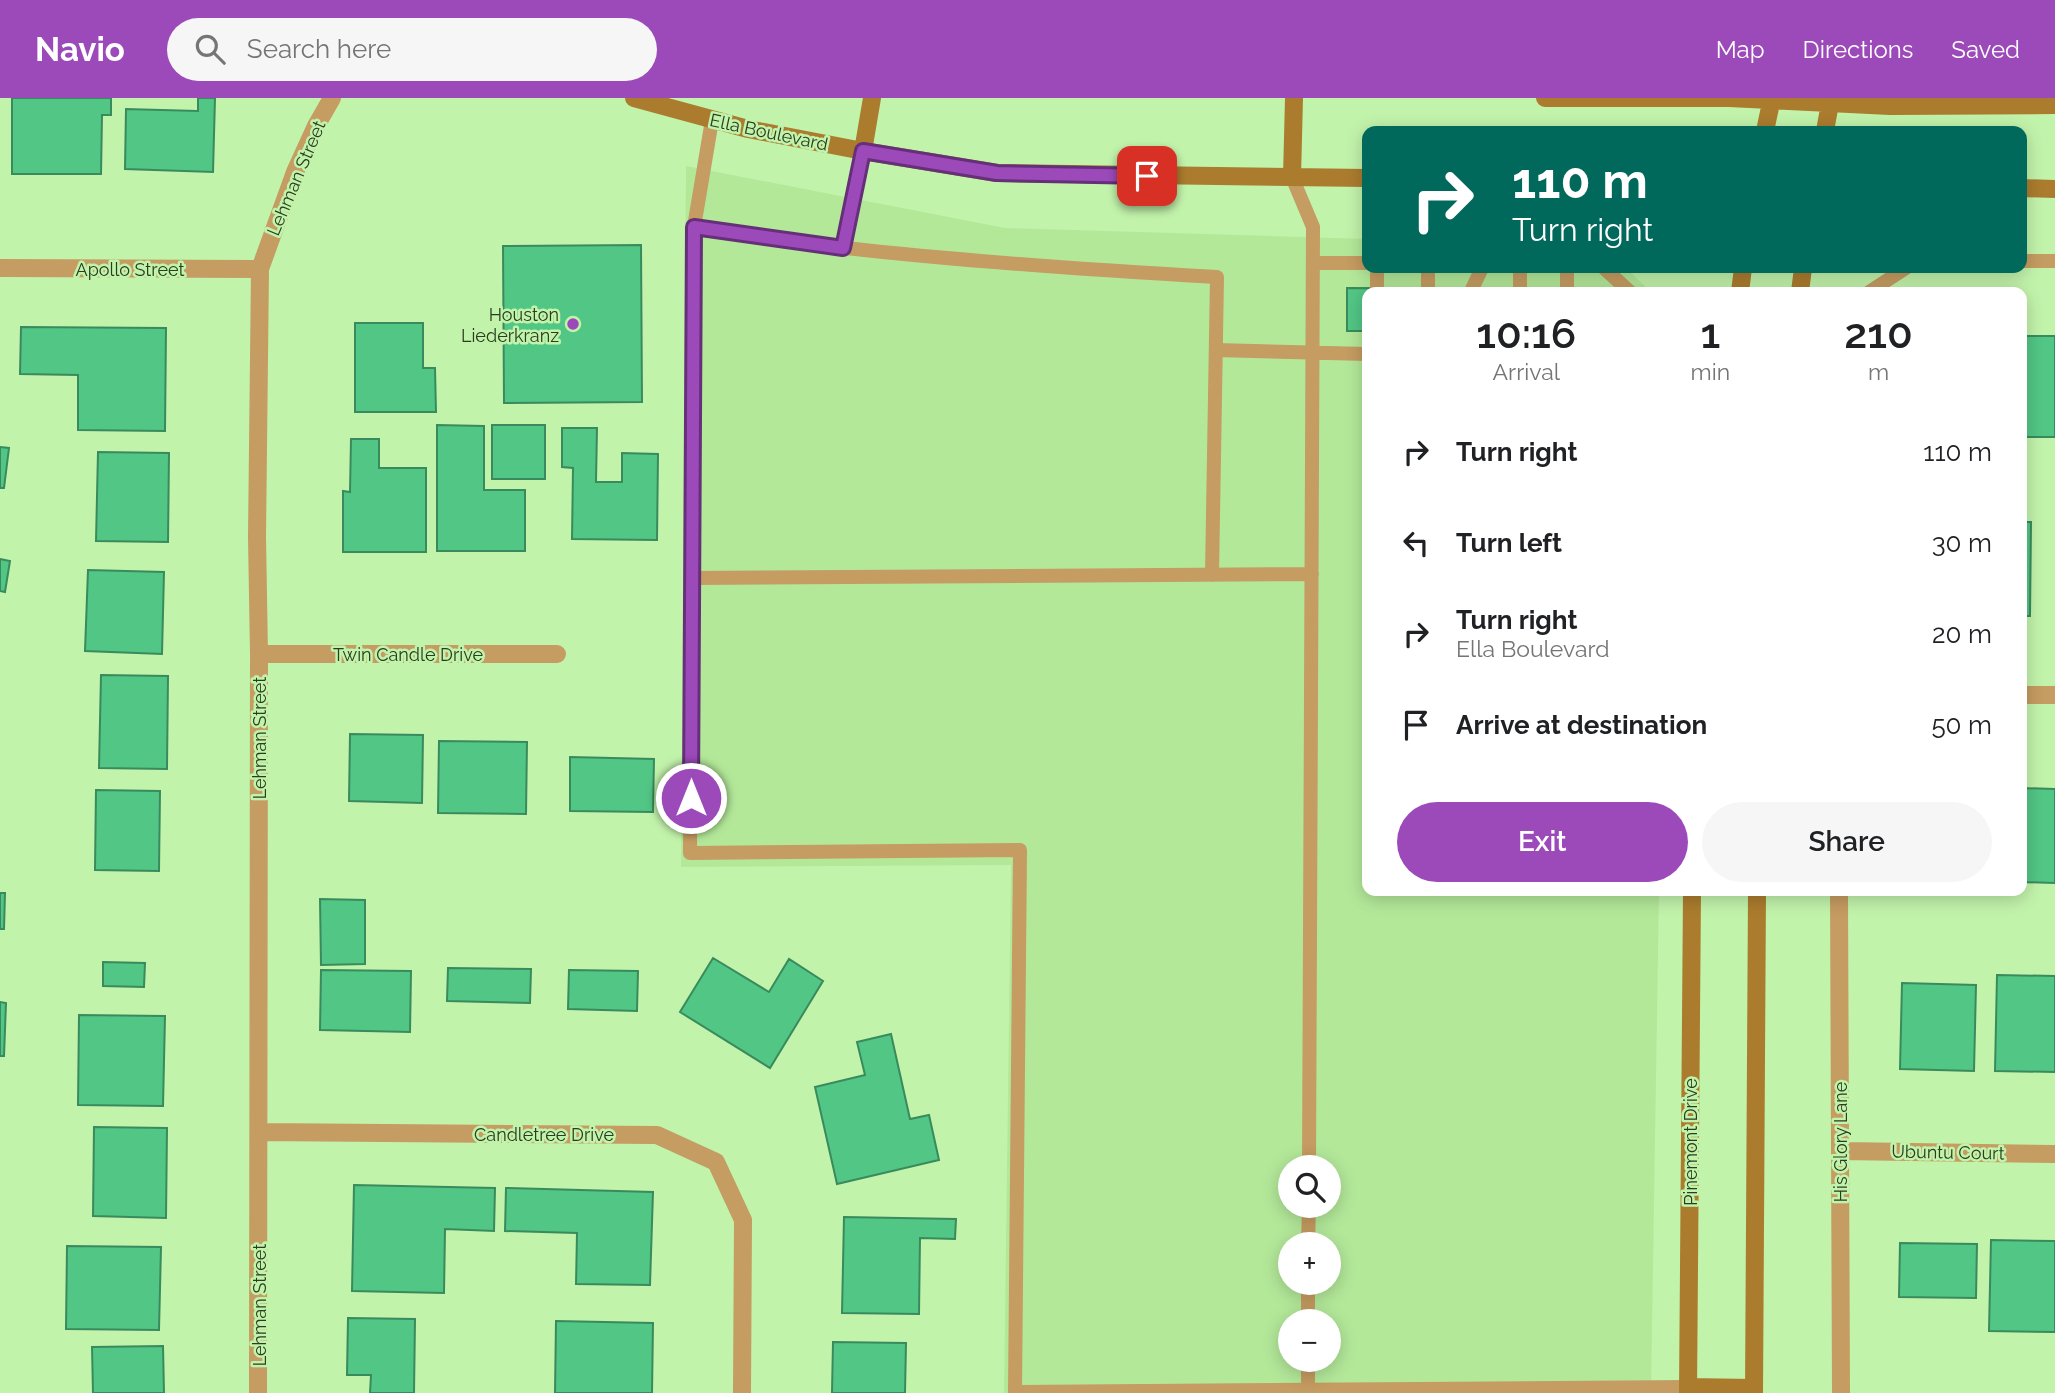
<!DOCTYPE html>
<html lang="en">
<head>
<meta charset="utf-8">
<style>
	:root { --surface:#fff; --page:#f6f6f6; --text:#202124; --muted:#757577; --accent:#9c4aba }
	body { margin:0; font-family:Raleway,sans-serif; background:var(--page); color:var(--text); height:100vh; display:flex; flex-direction:column; font-size:26px; white-space:nowrap }
	* { box-sizing:border-box; margin:0 }
	p { font-size:23px; color:var(--muted) }
	.icon { flex:none; width:38px; height:38px; fill:none; stroke:currentColor; stroke-width:2; stroke-linecap:round; stroke-linejoin:round }
	.map { position:relative; flex:1; overflow:hidden }
	.details { position:absolute; left:1362px; top:189px; width:665px; height:609px; display:flex; flex-direction:column; background:var(--surface); border-radius:14px; box-shadow:0 4px 18px #0003 }
	.details>* { flex:none }
	.guide { position:absolute; left:1362px; top:28px; width:665px; height:147px; border-radius:14px; box-shadow:0 4px 18px #0003; background:#00695c; color:#fff; overflow:hidden }
	.tools { position:absolute; left:1278px; top:1057px; display:grid; gap:14px }
	.tools a { display:grid; place-items:center; width:63px; height:63px; border-radius:50%; background:var(--surface); box-shadow:0 4px 18px #0003; font-size:35px }
	.pin { position:absolute; display:grid; place-items:center; width:60px; height:60px; color:#fff; margin:-30px; border-radius:14px; box-shadow:0 4px 10px #0006 }
	.me { position:absolute; width:77px; margin:-38px; rotate:0deg; stroke-linejoin:round; filter:drop-shadow(0 0 5px #0008) }
	.turn { display:flex; align-items:center; gap:24px; height:147px; padding:0 35px; font-size:32px }
	.turn .icon { width:91px; height:91px; stroke-width:2.5 }
	.turn b { display:block; font-size:49px; line-height:60px }
	.eta { display:flex; justify-content:space-evenly; align-items:center; height:119px; text-align:center }
	.eta b { font-size:42px; font-weight:600; line-height:49px }
	.action { display:flex; gap:14px; margin-top:auto; padding:14px 35px }
	.action a { flex:1; height:80px; border-radius:42px; background:var(--accent); color:#fff; font-size:28px; font-weight:600; line-height:80px; text-align:center }
	.action a+a { background:var(--page); color:var(--text) }
	ul { padding:0; list-style:none }
	li { display:flex; align-items:center; gap:21px; height:91px; padding:0 35px }
	li div { flex:1 }
	li b { display:block; font-size:26px }
	li em { font-style:normal }
	header { display:flex; align-items:center; gap:42px; box-sizing:border-box; height:98px; padding:0 35px; background:var(--accent); color:#fff }
	header strong { font-size:33px }
	nav { display:flex; gap:38px; margin-inline-start:auto; font-size:24px }
	.search { width:490px; height:63px; background:var(--page); display:flex; align-items:center; gap:18px; box-sizing:border-box; padding:0 24px; border-radius:38px; color:var(--muted); font-size:26px }
	.map>svg:first-child { display:block }
	.built { fill:#b3e899; fill-rule:evenodd }
	.building { fill:#52c685; stroke:#398b5d; stroke-width:2 }
	.lines { fill:none; stroke-linecap:round; stroke-linejoin:round }
	.path { stroke:#7c9f6b; stroke-width:4.5; stroke-dasharray:2 5; stroke-linecap:butt }
	.service { stroke:#c59c61; stroke-width:14 }
	.minor { stroke:#c59c61; stroke-width:18 }
	.secondary { stroke:#ab7c2e; stroke-width:18 }
	.route-casing { stroke:#653079; stroke-width:18 }
	.route { stroke:#9c4aba; stroke-width:12 }
	.poi-dot { fill:#9c4aba; stroke:#c2f3ab; stroke-width:2.5 }
	.labels { text-anchor:middle; dominant-baseline:central; stroke-width:5; stroke-linejoin:round; paint-order:stroke }
	.street-label { font-size:18px; fill:#2a3d21; stroke:#c2f3ab }
	.poi-label { font-size:18px; fill:#2a3d21; stroke:#c2f3ab; text-anchor:end }
</style>
</head>
<body>
<header>
<strong>Navio</strong>
<div class="search"><svg class="icon" aria-label="search" viewBox="0 0 24 24"><circle cx="10" cy="10" r="6"/><path d="M15 15l6 6"/></svg>Search here</div>
<nav><a>Map</a><a>Directions</a><a>Saved</a></nav>
</header>
<div class="map">
<svg width="2055" height="1295" viewBox="0 0 2055 1295">
	<rect width="100%" height="100%" fill="#c2f3ab"/>
	<path class="built" d="M 686,68 L 1005,130 L 1367,141 L 1367,170 L 1626,170 L 1651,194 L 1367,194 L 1367,793 L 1659,793 L 1651,1295 L 1004,1295 L 1011,767 L 681,769 ZM 1290,1069 L 1328,1069 L 1328,1108 L 1290,1108 ZM 1290,1146 L 1328,1146 L 1328,1185 L 1290,1185 ZM 1290,1223 L 1328,1223 L 1328,1262 L 1290,1262 Z"/>
	<path class="building" d="M 12,0 L 111,0 L 111,17 L 102,17 L 101,76 L 12,76 Z
		M 198,0 L 215,0 L 213,74 L 125,71 L 126,11 L 198,13 Z
		M 641,147 L 642,304 L 504,305 L 503,148 Z
		M 1347,190 L 1592,191 L 1592,194 L 1367,194 L 1367,233 L 1347,233 Z
		M 355,225 L 423,225 L 423,270 L 435,270 L 436,314 L 355,314 Z
		M 21,229 L 166,230 L 165,333 L 78,332 L 78,277 L 20,276 Z
		M 2021,238 L 2055,238 L 2055,339 L 2021,339 Z
		M 437,327 L 484,328 L 484,392 L 525,392 L 525,453 L 437,453 Z
		M 492,327 L 545,327 L 545,381 L 492,381 Z
		M 1366,327 L 1367,327 L 1367,415 L 1365,415 Z
		M 562,330 L 597,330 L 596,384 L 622,384 L 622,355 L 658,356 L 657,442 L 572,441 L 573,370 L 562,369 Z
		M 351,341 L 379,341 L 379,370 L 426,370 L 426,454 L 343,454 L 343,393 L 350,394 Z
		M 0,349 L 9,350 L 4,390 L 0,390 Z
		M 98,354 L 169,355 L 168,444 L 96,443 Z
		M 2021,424 L 2031,424 L 2030,518 L 2021,518 Z
		M 0,461 L 10,463 L 5,494 L 0,493 Z
		M 88,472 L 164,474 L 162,556 L 85,553 Z
		M 101,577 L 168,578 L 167,671 L 99,670 Z
		M 350,636 L 423,637 L 422,705 L 349,703 Z
		M 439,643 L 527,644 L 526,716 L 438,715 Z
		M 570,659 L 654,661 L 653,714 L 570,713 Z
		M 2021,690 L 2055,691 L 2055,785 L 2021,784 Z
		M 96,692 L 160,693 L 159,773 L 95,772 Z
		M 0,795 L 5,795 L 4,831 L 0,831 Z
		M 320,801 L 365,802 L 365,866 L 321,867 Z
		M 713,860 L 769,894 L 789,861 L 823,883 L 770,970 L 680,914 Z
		M 103,864 L 145,865 L 144,889 L 103,888 Z
		M 448,870 L 531,871 L 530,905 L 447,903 Z
		M 321,872 L 411,873 L 410,934 L 320,932 Z
		M 569,872 L 638,873 L 637,913 L 568,911 Z
		M 1997,877 L 2055,878 L 2055,974 L 1995,973 Z
		M 1902,885 L 1976,887 L 1974,973 L 1900,971 Z
		M 0,904 L 6,905 L 4,958 L 0,958 Z
		M 79,917 L 165,918 L 163,1008 L 78,1007 Z
		M 891,936 L 910,1021 L 929,1017 L 939,1062 L 837,1086 L 815,989 L 865,977 L 857,944 Z
		M 94,1029 L 167,1030 L 166,1120 L 93,1118 Z
		M 354,1087 L 495,1090 L 494,1133 L 445,1131 L 444,1195 L 352,1193 Z
		M 506,1090 L 653,1094 L 650,1187 L 576,1186 L 577,1135 L 505,1133 Z
		M 844,1119 L 956,1121 L 955,1141 L 920,1140 L 919,1216 L 842,1215 Z
		M 1991,1142 L 2055,1143 L 2055,1234 L 1989,1233 Z
		M 1900,1145 L 1977,1146 L 1976,1200 L 1899,1199 Z
		M 67,1148 L 161,1149 L 159,1232 L 66,1231 Z
		M 348,1220 L 415,1221 L 414,1295 L 370,1295 L 371,1277 L 347,1277 Z
		M 556,1223 L 653,1225 L 652,1295 L 555,1295 Z
		M 833,1244 L 906,1245 L 905,1295 L 832,1295 Z
		M 163,1248 L 164,1295 L 93,1295 L 92,1249 Z"/>
	<g class="lines">
		<path class="path" d="M 1720,33 L 1720,32"/>
		<path class="service" d="M 712,22 L 694,129 L 690,755 L 1020,752 L 1015,1294 L 1688,1289
			M 1292,79 L 1313,129 L 1309,1069
			M 694,129 C 744,136 795,145 846,150 C 970,164 1093,172 1217,179 L 1212,477
			M 843,150 L 863,53
			M 2021,163 L 2055,163
			M 1313,165 L 1367,165
			M 1428,170 L 1428,191
			M 1520,170 L 1520,191
			M 1604,170 L 1630,194
			M 1377,190 L 1377,170
			M 1472,191 L 1482,170
			M 1567,191 L 1567,170
			M 1869,194 L 1906,170
			M 1216,252 L 1367,256
			M 693,480 L 1312,476
			M 1308,1146 L 1309,1108
			M 1308,1223 L 1308,1185
			M 1308,1291 L 1308,1262"/>
		<path class="minor" d="M 0,170 L 260,171
			M 259,556 L 557,556
			M 2021,597 L 2055,597
			M 1839,793 L 1841,1295
			M 259,1034 L 657,1037 L 716,1064 L 743,1122 L 742,1295
			M 1840,1053 L 2055,1056
			M 258,1295 L 259,556 L 257,439 L 260,171 L 295,74 L 316,28 L 332,0"/>
		<path class="secondary" d="M 634,0 L 748,31 L 863,53 L 997,75 L 1367,80
			M 1545,0 L 1729,0 L 1890,8 L 2055,7
			M 1765,33 L 1772,0
			M 1825,33 L 1831,0
			M 863,53 L 872,0
			M 1292,79 L 1294,0
			M 2021,90 L 2055,91
			M 1740,194 L 1743,170
			M 1800,194 L 1803,170
			M 1688,1289 L 1754,1290
			M 1688,1295 L 1692,793
			M 1754,1295 L 1757,793"/>
	</g>
	<g class="lines">
		<defs>
			<path id="route" d="M 691,700 L 694,129 L 843,150 L 863,53 L 997,75 L 1147,78"/>
		</defs>
		<use href="#route" class="route-casing"/>
		<use href="#route" class="route"/>
	</g>
	<circle class="poi-dot" cx="573" cy="226" r="7"/>
	<g class="labels">
		<g class="street-label">
			<text transform="translate(769 34) rotate(12)">Ella Boulevard</text>
			<text transform="translate(296 80) rotate(-67)">Lehman Street</text>
			<text x="130" y="171">Apollo Street</text>
			<text x="408" y="556">Twin Candle Drive</text>
			<text transform="translate(259 640) rotate(-90)">Lehman Street</text>
			<text x="544" y="1036">Candletree Drive</text>
			<text transform="translate(1690 1044) rotate(-90)">Pinemont Drive</text>
			<text transform="translate(1840 1044) rotate(-90)">His Glory Lane</text>
			<text transform="translate(1948 1054) rotate(1)">Ubuntu Court</text>
			<text transform="translate(259 1207) rotate(-90)">Lehman Street</text>
		</g>
		<g class="poi-label">
			<text x="559" y="216">Houston<tspan x="559" dy="21">Liederkranz</tspan></text>
		</g>
	</g>
</svg>
<div class="tools">
<a><svg class="icon" aria-label="search" viewBox="0 0 24 24"><circle cx="10" cy="10" r="6"/><path d="M15 15l6 6"/></svg></a>
<a>+</a>
<a>−</a>
</div>
<div class="pin" style="left:1147px;top:78px;background:#d93025"><svg class="icon" aria-label="arrive" viewBox="0 0 24 24"><path d="M6 21V4h12l-3 4 3 4H6"/></svg></div>
<svg class="me" style="left:691px;top:700px" viewBox="-20 -20 40 40"><circle r="17" fill="#9c4aba" stroke="#fff" stroke-width="3"/><path d="M0-11L8 9 0 5-8 9z" fill="#fff"/></svg>
<div class="guide">
<div class="turn"><svg class="icon" aria-label="right" viewBox="0 0 24 24"><path d="M7 20v-9h11M14 6l5 5-5 5"/></svg><div><b>110 m</b>Turn right</div></div>
</div>
<section class="details">
<div class="eta">
<div><b>10:16</b><p>Arrival</p></div>
<div><b>1</b><p>min</p></div>
<div><b>210</b><p>m</p></div>
</div>
<ul>
<li><svg class="icon" aria-label="right" viewBox="0 0 24 24"><path d="M7 20v-9h11M14 6l5 5-5 5"/></svg><div><b>Turn right</b></div><em>110 m</em></li>
<li><svg class="icon" aria-label="left" viewBox="0 0 24 24"><path d="M17 20v-9H6M10 6l-5 5 5 5"/></svg><div><b>Turn left</b></div><em>30 m</em></li>
<li><svg class="icon" aria-label="right" viewBox="0 0 24 24"><path d="M7 20v-9h11M14 6l5 5-5 5"/></svg><div><b>Turn right</b><p>Ella Boulevard</p></div><em>20 m</em></li>
<li><svg class="icon" aria-label="arrive" viewBox="0 0 24 24"><path d="M6 21V4h12l-3 4 3 4H6"/></svg><div><b>Arrive at destination</b></div><em>50 m</em></li>
</ul>
<div class="action"><a>Exit</a><a>Share</a></div>
</section>
</div>
</body>
</html>
